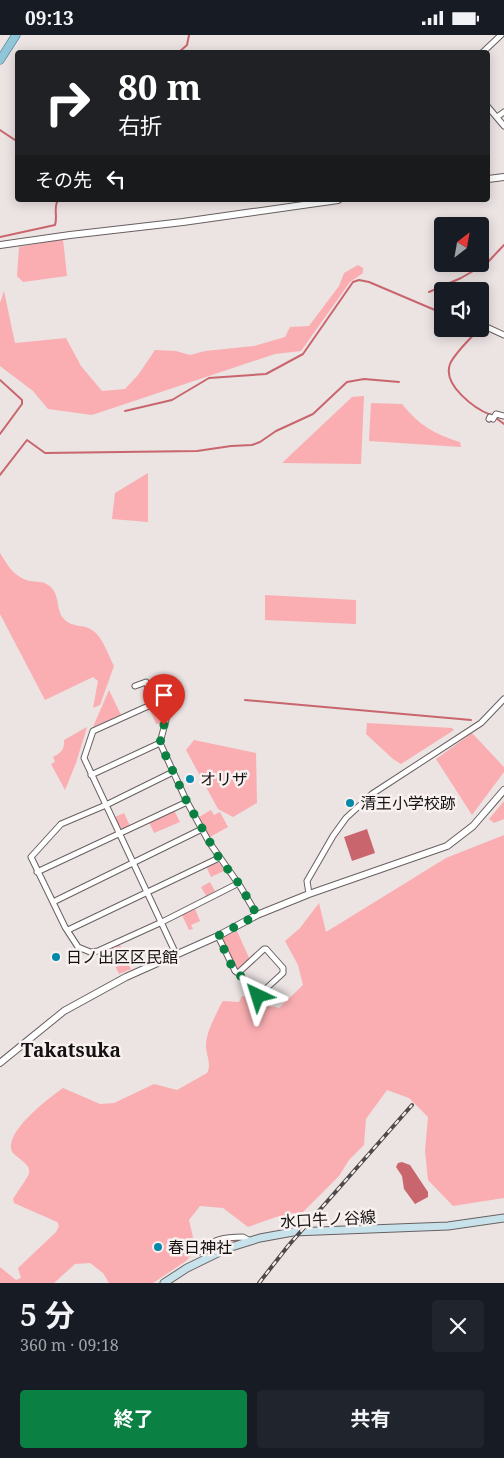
<!DOCTYPE html>
<html lang="ja">
<head>
<meta charset="utf-8">
<style>
	:root { --surface:#171b24; --page:#20242c; --text:#f1f3f6; --muted:#9ea1a6; --accent:#0b8043 }
	body { margin:0; font-family:"Noto Serif","Noto Sans JP",serif; background:var(--page); color:var(--text); height:100vh; display:flex; flex-direction:column; font-size:19px; white-space:nowrap }
	* { box-sizing:border-box; margin:0 }
	p { font-size:16px; color:var(--muted) }
	.icon { flex:none; width:28px; height:28px; fill:none; stroke:currentColor; stroke-width:2; stroke-linecap:round; stroke-linejoin:round }
	.map { position:relative; height:1248px; overflow:hidden }
	.sheet { display:flex; flex-direction:column; background:var(--surface); flex:1 }
	.sheet>* { flex:none }
	.banner { position:absolute; left:15px; top:15px; width:475px; height:152px; border-radius:5px; box-shadow:0 2px 12px #0003; background:#202124; color:#fff; overflow:hidden }
	.needle { width:32px; rotate:31deg }
	.tools { position:absolute; left:434px; top:182px; display:grid; gap:10px }
	.tools a { display:grid; place-items:center; width:55px; height:55px; border-radius:5px; background:var(--surface); box-shadow:0 2px 12px #0003; font-size:25px }
	.pin { position:absolute; display:grid; place-items:center; width:42px; height:42px; color:#fff; margin:-51px -21px; border-radius:50% 50% 50% 0; rotate:-45deg; box-shadow:0 0 5px #0007 }
	.pin .icon { rotate:45deg }
	.me { position:absolute; width:55px; margin:-28px; rotate:319deg; stroke-linejoin:round; filter:drop-shadow(0 0 4px #0008) }
	.turn { display:flex; align-items:center; gap:18px; height:105px; padding:0 20px; font-size:22px }
	.turn .icon { width:65px; height:65px; stroke-width:2.5 }
	.turn b { display:block; font-size:35px; line-height:42px }
	.then { display:flex; align-items:center; height:48px; padding:0 20px; background:#0003; gap:10px; font-size:19px }
	.round { display:grid; place-items:center; flex:none; width:52px; height:52px; border-radius:5px; background:var(--page) }
	.headline { display:flex; align-items:center; justify-content:space-between; height:85px; padding:0 20px }
	h1 { font-size:30px; font-weight:700; line-height:38px }
	.primary-button { display:flex; gap:10px; margin-top:auto; padding:10px 20px }
	.primary-button a { flex:1; height:58px; border-radius:5px; background:var(--accent); color:#fff; font-size:20px; font-weight:700; line-height:58px; text-align:center }
	.primary-button a+a { background:var(--page); color:var(--text) }
	.status { display:flex; justify-content:space-between; align-items:center; height:35px; padding:0 25px; background:var(--surface); direction:ltr }
	.status svg { height:14px; fill:currentColor }
	.map>svg:first-child { display:block }
	.green { fill:#faaeb1 }
	.water { fill:#c9666d }
	.lines { fill:none; stroke-linecap:round; stroke-linejoin:round }
	.stream { stroke:#c9666d; stroke-width:2 }
	.minor-casing { stroke:#686060; stroke-width:7 }
	.tertiary-casing { stroke:#686060; stroke-width:8 }
	.secondary-casing { stroke:#686060; stroke-width:9 }
	.primary-casing { stroke:#356e81; stroke-width:9 }
	.minor { stroke:#fff; stroke-width:5 }
	.tertiary { stroke:#fff; stroke-width:6 }
	.secondary { stroke:#c8e2eb; stroke-width:7 }
	.primary { stroke:#90c6d7; stroke-width:8 }
	.rail-casing { stroke:#4f4a4a; stroke-width:4 }
	.rail { stroke:#f9f0f0; stroke-width:2; stroke-dasharray:5.5; stroke-linecap:butt }
	.route { stroke:#0b8043; stroke-width:9; stroke-dasharray:0 16.2 }
	.poi-dot { fill:#038aaa; stroke:#f9f0f0; stroke-width:2 }
	.labels { text-anchor:middle; dominant-baseline:central; stroke-width:5; stroke-linejoin:round; paint-order:stroke }
	.poi-label { font-size:16px; fill:#151212; stroke:#f9f0f0; text-anchor:start }
	.street-label { font-size:16px; fill:#151212; stroke:#f9f0f0 }
	.quarter-label { font-size:19px; font-weight:bold; fill:#151212; stroke:#f9f0f0 }
</style>
</head>
<body>
<div class="status"><b>09:13</b><svg viewBox="0 0 49 12"><path d="M0 12V9h3v3zM5 12V6h3v6zM10 12V3h3v9zM15 12V0h3v12zM26 1h20v11H26zM47 4h2v5h-2z"/></svg></div>
<div class="map">
<svg width="504" height="1248" viewBox="0 0 504 1248">
	<rect width="100%" height="100%" fill="#ece3e3"/>
	<path class="green" d="M 63,204 L 67,241 L 23,247 L 17,241 L 19,212 Z
		M 358,230 L 363,233 L 363,238 L 350,247 L 301,316 L 275,319 L 92,380 L 48,374 L 33,356 L 0,331 L 0,268 L 4,256 L 15,308 L 66,303 L 81,331 L 102,356 L 125,354 L 138,340 L 155,315 L 176,316 L 190,320 L 205,316 L 254,311 L 285,302 L 290,292 L 309,291 L 339,251 L 344,238 Z
		M 364,361 L 361,429 L 282,428 L 352,362 Z
		M 371,368 L 402,369 C 419,390 434,399 460,407 L 461,412 L 369,406 Z
		M 148,438 L 148,487 L 112,484 L 115,458 Z
		M 0,518 C 8,531 14,542 30,546 C 36,547 43,546 48,550 C 61,558 55,575 64,584 C 72,593 84,589 92,595 C 103,602 108,620 114,631 L 100,670 L 93,673 L 98,646 L 93,642 L 45,665 L 0,579 Z
		M 265,560 L 356,565 L 356,589 L 265,585 Z
		M 109,655 L 121,680 L 93,692 Z
		M 160,670 L 166,675 L 162,689 L 156,689 L 150,675 Z
		M 367,688 L 452,693 L 454,695 L 401,729 L 393,724 L 366,699 Z
		M 87,692 L 76,728 L 65,755 L 51,729 L 55,727 L 53,722 C 60,718 65,715 64,705 Z
		M 472,698 L 504,732 L 504,737 L 472,780 L 436,724 Z
		M 194,705 L 256,718 L 257,768 L 233,782 L 218,774 L 186,715 Z
		M 504,766 L 504,784 L 494,788 L 489,784 Z
		M 174,775 L 180,787 L 154,798 L 149,787 Z
		M 211,775 L 214,780 L 220,777 L 228,792 L 210,802 L 199,782 Z
		M 124,778 L 130,791 L 123,794 L 120,793 L 115,782 Z
		M 504,800 L 504,1163 L 453,1171 L 428,1145 L 425,1116 L 428,1082 L 409,1063 L 387,1055 L 366,1084 L 364,1110 L 349,1125 L 339,1141 L 303,1177 L 276,1182 L 248,1192 L 223,1173 L 200,1171 L 189,1185 L 196,1215 L 186,1226 L 153,1248 L 109,1248 L 103,1238 L 90,1228 L 75,1229 L 54,1248 L 0,1248 L 0,1232 L 16,1245 L 21,1243 L 18,1233 L 56,1197 L 59,1191 L 57,1187 L 14,1168 L 13,1164 C 16,1159 29,1141 29,1138 C 31,1129 18,1124 13,1118 C 0,1100 50,1062 63,1053 L 100,1069 L 114,1068 L 154,1049 L 177,1055 L 207,1038 C 212,1029 206,1020 206,1011 C 206,997 215,982 221,969 L 223,966 L 239,967 L 242,961 C 250,961 250,966 257,969 C 263,971 272,971 279,973 L 303,950 L 298,930 L 285,906 L 300,893 L 319,868 L 326,897 L 446,823 Z
		M 216,827 L 220,829 L 224,836 L 211,842 L 206,831 Z
		M 210,847 L 215,856 L 206,861 L 201,852 Z
		M 195,874 L 200,886 L 191,890 L 193,894 L 189,895 L 182,880 Z
		M 237,896 L 250,925 L 241,934 L 235,933 L 222,905 L 224,902 Z
		M 119,908 L 131,934 L 119,939 L 107,914 Z
		M 237,1203 L 241,1205 L 205,1218 C 214,1207 223,1206 237,1203 Z"/>
	<path class="water" d="M 367,794 L 375,818 L 352,826 L 344,802 Z
		M 402,1127 L 410,1130 L 428,1157 L 428,1162 L 415,1169 L 404,1154 L 402,1141 L 396,1132 L 398,1128 Z"/>
	<g class="lines">
		<path class="stream" d="M 178,18 L 187,10 L 189,0
			M 0,95 L 18,107
			M 0,202 L 55,190 C 58,181 53,173 58,165
			M 429,257 L 461,243 L 487,228 L 504,210
			M 477,296 C 470,304 454,319 450,329 C 442,350 475,374 491,380
			M 0,345 L 22,365 L 22,369 L 0,399
			M 125,376 L 172,365 L 209,343 L 266,339 L 303,319 L 353,247 L 359,245 L 369,247 L 442,278
			M 496,383 L 504,389
			M 0,440 L 27,405 L 45,418 L 197,416 L 231,411 L 252,410 L 260,407 L 276,396 L 313,379 L 347,347 L 364,344 L 399,347
			M 245,665 L 471,685"/>
		<defs>
			<path id="minor" d="M 482,18 L 501,0
				M 488,72 L 504,91
				M 497,82 L 504,77
				M 480,289 L 504,300
				M 489,384 L 490,382 L 493,384 L 496,379 L 504,381
				M 135,651 L 146,647 L 155,668
				M 173,737 L 106,770 L 61,789 L 31,822 L 65,892 L 78,912 L 90,917 L 98,916 L 162,887 L 237,849
				M 91,740 L 160,708
				M 37,837 L 187,767
				M 309,859 L 307,846 L 333,801 L 346,783 L 372,759 L 481,688 L 504,664
				M 53,867 L 202,794
				M 68,895 L 219,823
				M 218,901 L 235,936 L 238,938 L 258,961 L 283,938 L 283,933 L 266,914 L 264,914 L 238,938
				M 176,919 L 84,723 L 93,696 L 155,668 L 159,666 L 168,670 L 169,673 L 160,708 L 187,767 L 209,807 L 240,851 L 257,880
				M 199,1217 C 212,1204 225,1202 243,1202 L 250,1206"/>
			<path id="tertiary" d="M 488,144 L 504,142
				M 0,210 L 70,200 L 183,187 L 338,165
				M 0,1028 L 64,976 L 126,942 L 218,901 L 257,880 L 309,859 L 447,811 L 473,791 L 504,755"/>
			<path id="secondary" d="M 164,1248 L 187,1233 L 228,1213 L 260,1203 L 293,1197 L 448,1191 L 504,1183"/>
			<path id="primary" d="M 0,25 L 16,0"/>
		</defs>
		<use href="#minor" class="minor-casing"/>
		<use href="#tertiary" class="tertiary-casing"/>
		<use href="#secondary" class="secondary-casing"/>
		<use href="#primary" class="primary-casing"/>
		<use href="#minor" class="minor"/>
		<use href="#tertiary" class="tertiary"/>
		<use href="#secondary" class="secondary"/>
		<use href="#primary" class="primary"/>
		<defs>
			<path id="rail" d="M 259,1248 L 288,1211 L 412,1070"/>
		</defs>
		<use href="#rail" class="rail-casing"/>
		<use href="#rail" class="rail"/>
	</g>
	<g class="lines">
		<path class="route" d="M 164,690 L 160,708 L 187,767 L 219,823 L 240,850 L 257,880 L 218,901 L 234,936 L 238,938 L 258,961"/>
	</g>
	<g class="poi-dot">
		<circle cx="190" cy="744" r="5"/>
		<circle cx="350" cy="768" r="5"/>
		<circle cx="56" cy="922" r="5"/>
		<circle cx="158" cy="1212" r="5"/>
	</g>
	<g class="labels">
		<g class="poi-label">
			<text x="200" y="744">オリザ</text>
			<text x="360" y="768">清王小学校跡</text>
			<text x="66" y="922">日ノ出区区民館</text>
			<text x="168" y="1212">春日神社</text>
		</g>
		<g class="street-label">
			<text transform="translate(328 1184) rotate(-3)">水口牛ノ谷線</text>
		</g>
		<g class="quarter-label">
			<text x="71" y="1015">Takatsuka</text>
		</g>
	</g>
</svg>
<div class="tools">
<a><svg class="needle" viewBox="-14 -14 28 28"><path d="M0-13l5 13h-10z" fill="#e53935"/><path d="M0 13l5-13h-10z" fill="#9ea1a6"/></svg></a>
<a><svg class="icon" aria-label="sound" viewBox="0 0 24 24"><path d="M4 9h4l5-4v14l-5-4H4zM17 9q2 3 0 6"/></svg></a>
</div>
<div class="pin" style="left:164px;top:690px;background:#d93025"><svg class="icon" aria-label="arrive" viewBox="0 0 24 24"><path d="M6 21V4h12l-3 4 3 4H6"/></svg></div>
<svg class="me" style="left:258px;top:961px" viewBox="-20 -20 40 40"><path d="M0-17L14 15 0 8-14 15z" fill="#0b8043" stroke="#fff" stroke-width="4"/></svg>
<div class="banner">
<div class="turn"><svg class="icon" aria-label="right" viewBox="0 0 24 24"><path d="M7 20v-9h11M14 6l5 5-5 5"/></svg><div><b>80 m</b>右折</div></div>
<div class="then">その先<svg class="icon" aria-label="left" viewBox="0 0 24 24"><path d="M17 20v-9H6M10 6l-5 5 5 5"/></svg></div>
</div>
</div>
<section class="sheet">
<div class="headline"><div><h1>5 分</h1><p>360 m · 09:18</p></div><a class="round"><svg class="icon" aria-label="close" viewBox="0 0 24 24"><path d="M6 6l12 12M18 6L6 18"/></svg></a></div>
<div class="primary-button"><a>終了</a><a>共有</a></div>
</section>
</body>
</html>
